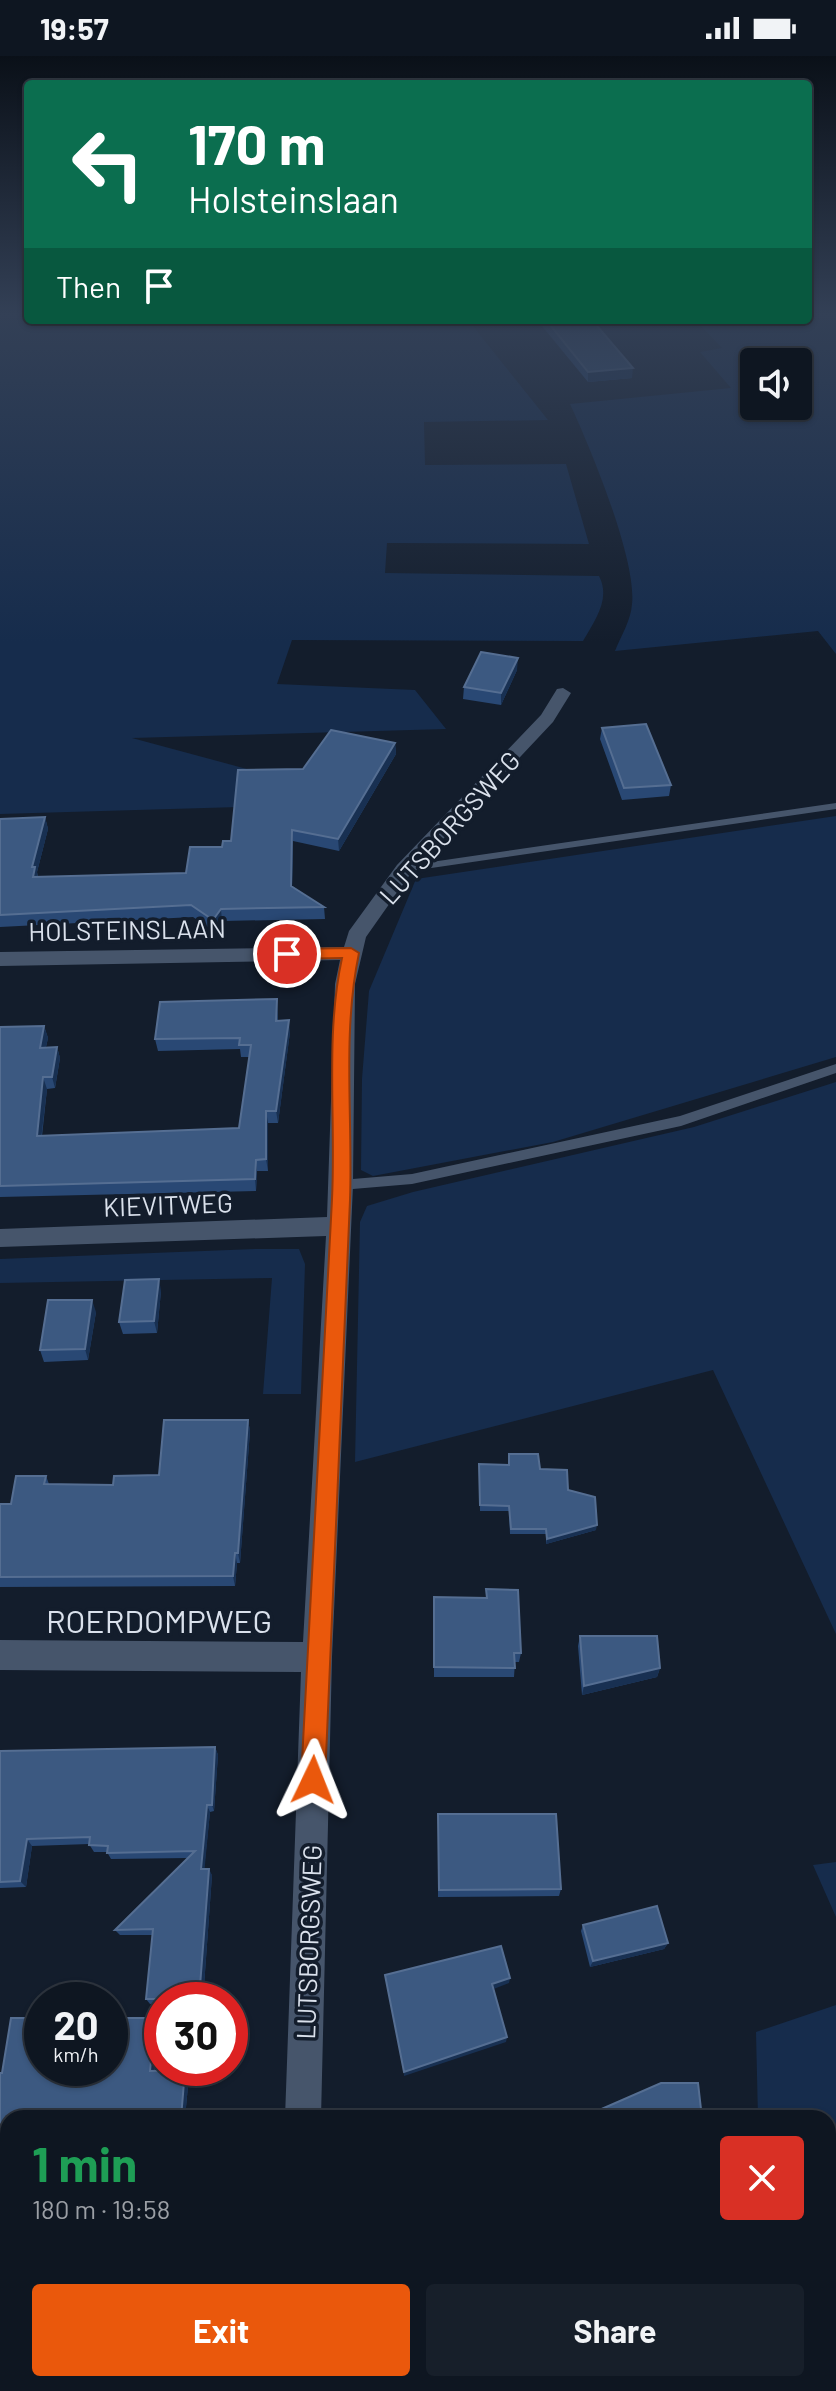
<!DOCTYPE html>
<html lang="en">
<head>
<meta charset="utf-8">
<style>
	:root { --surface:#0e1621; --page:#171f2a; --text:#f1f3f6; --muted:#9b9fa5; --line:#2e353f; --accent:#ea580c }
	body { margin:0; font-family:Barlow,sans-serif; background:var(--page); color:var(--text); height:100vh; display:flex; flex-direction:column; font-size:30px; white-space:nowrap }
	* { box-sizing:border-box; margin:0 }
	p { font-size:26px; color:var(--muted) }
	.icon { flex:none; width:44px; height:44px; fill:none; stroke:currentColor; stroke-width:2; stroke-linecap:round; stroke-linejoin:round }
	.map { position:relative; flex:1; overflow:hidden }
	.sheet { position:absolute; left:0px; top:2054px; width:836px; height:282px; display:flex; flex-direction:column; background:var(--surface); border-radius:24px 24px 0 0; box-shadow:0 2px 6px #0004,0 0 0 2px var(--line) }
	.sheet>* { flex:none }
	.top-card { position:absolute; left:24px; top:24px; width:788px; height:244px; border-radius:8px; box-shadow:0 2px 6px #0004,0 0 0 2px var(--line); background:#0b6e4f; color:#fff; overflow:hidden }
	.buttons { position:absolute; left:740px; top:292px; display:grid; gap:16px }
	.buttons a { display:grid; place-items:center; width:72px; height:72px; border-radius:8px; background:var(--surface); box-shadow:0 2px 6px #0004,0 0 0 2px var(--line); font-size:40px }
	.speed { position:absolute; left:24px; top:1926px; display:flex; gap:16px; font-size:40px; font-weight:700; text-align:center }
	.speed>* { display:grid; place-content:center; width:104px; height:104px; border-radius:50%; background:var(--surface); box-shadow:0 2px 6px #0004,0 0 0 2px var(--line); line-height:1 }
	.speed small { font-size:20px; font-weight:400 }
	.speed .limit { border:12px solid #d22; background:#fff; color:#111 }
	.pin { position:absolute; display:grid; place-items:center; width:68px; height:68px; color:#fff; margin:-34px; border:4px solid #fff; border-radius:50%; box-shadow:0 2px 8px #0007 }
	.me { position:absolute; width:88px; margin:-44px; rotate:2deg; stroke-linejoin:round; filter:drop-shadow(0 0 6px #0008) }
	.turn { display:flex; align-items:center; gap:28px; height:168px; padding:0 32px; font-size:36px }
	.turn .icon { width:104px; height:104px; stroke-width:2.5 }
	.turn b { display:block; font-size:56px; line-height:68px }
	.then { display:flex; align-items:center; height:76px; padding:0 32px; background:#0003; gap:16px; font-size:30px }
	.round { display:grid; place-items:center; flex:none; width:84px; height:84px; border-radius:8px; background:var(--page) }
	.summary { display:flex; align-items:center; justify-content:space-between; height:136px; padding:0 32px }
	h1 { font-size:48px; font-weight:700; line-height:60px; color:#1e9e55 }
	.primary-button { display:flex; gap:16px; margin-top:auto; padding:16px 32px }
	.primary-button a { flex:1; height:92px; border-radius:8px; background:var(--accent); color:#fff; font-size:32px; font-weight:700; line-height:92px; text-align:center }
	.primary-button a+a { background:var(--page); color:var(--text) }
	.status { display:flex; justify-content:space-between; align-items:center; height:56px; padding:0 40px; background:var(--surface); direction:ltr }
	.status svg { height:22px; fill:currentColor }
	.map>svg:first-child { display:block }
	.green { fill:#162c4c; fill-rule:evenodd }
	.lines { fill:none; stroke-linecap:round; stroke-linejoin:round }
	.lane { fill:#46556b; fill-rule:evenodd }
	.street { fill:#46556b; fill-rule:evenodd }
	.wall { fill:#294874 }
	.shaded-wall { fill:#183052 }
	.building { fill:#3c5981; stroke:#556e92; stroke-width:2 }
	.route { fill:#ea580c; stroke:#983908; stroke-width:2 }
	.labels { text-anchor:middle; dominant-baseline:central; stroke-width:7; stroke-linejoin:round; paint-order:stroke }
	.street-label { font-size:26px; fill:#dae1ec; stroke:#131d2c }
	.near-street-label { font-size:32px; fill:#dae1ec; stroke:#131d2c }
</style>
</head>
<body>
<div class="status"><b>19:57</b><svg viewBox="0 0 49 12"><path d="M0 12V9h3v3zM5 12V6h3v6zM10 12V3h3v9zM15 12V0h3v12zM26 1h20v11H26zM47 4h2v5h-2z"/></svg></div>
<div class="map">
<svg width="836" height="2335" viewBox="0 0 836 2335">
	<rect width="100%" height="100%" fill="#131d2c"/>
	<path class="green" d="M 0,259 L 28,259 L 28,264 L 468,264 L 548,364 L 424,366 L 425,409 L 566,408 L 589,488 L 387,487 L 385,517 L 599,520 C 611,543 595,564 583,585 L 292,584 L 277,628 L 415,634 L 446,673 L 132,682 L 273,720 L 273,750 L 0,758 Z
		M 808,259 L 836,259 L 836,598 L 818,575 L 615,595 C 621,580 631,564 632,548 C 637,504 590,391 570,348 L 731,332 L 700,296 L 722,292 L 695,264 L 808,264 ZM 754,306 L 798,306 L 798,350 L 754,350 Z
		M 836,760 L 836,1001 L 553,1086 L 373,1120 L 361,1114 L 362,1023 L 369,935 L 416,823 Z
		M 836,1026 L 836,1578 L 713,1314 L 355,1406 L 360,1166 L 367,1150 L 413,1136 L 694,1071 Z
		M 255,1193 L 299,1193 L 305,1208 L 301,1338 L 263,1338 L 272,1222 L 0,1227 L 0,1203 Z
		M 836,1806 L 836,1861 L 813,1809 Z
		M 836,1949 L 836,2335 L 318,2335 L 319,2328 L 828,2328 L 828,2062 L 758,2062 L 756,1976 Z"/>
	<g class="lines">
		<path class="lane" d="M 836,747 L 836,753 L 404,816 L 398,813 L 404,810 Z
			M 836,1008 L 836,1017 L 681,1070 L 412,1128 L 341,1134 L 334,1129 L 341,1124 L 412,1118 L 680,1060 Z"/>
		<path class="street" d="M 563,632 L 571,637 L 553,666 L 411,817 L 366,881 L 355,928 L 353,1129 L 332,1601 L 321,2062 L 285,2062 L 301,1616 L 0,1614 L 0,1584 L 303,1586 L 326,1180 L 0,1191 L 0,1173 L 327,1161 L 335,928 L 340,904 L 0,910 L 0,896 L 344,891 L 349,875 L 397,809 L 541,659 L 557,633 Z
			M 0,2188 L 8,2188 L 8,2226 L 0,2226 Z
			M 271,2328 L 311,2328 L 311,2335 L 271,2335 Z"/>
	</g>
	<path class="wall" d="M 537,264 L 592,264 L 632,322 L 588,326 Z
		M 517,614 L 501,649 L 463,643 L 464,631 Z
		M 602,672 L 671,729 L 669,740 L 622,744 L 600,683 Z
		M 395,687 L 396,698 L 339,795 L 293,785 L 292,830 L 324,851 L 325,863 L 222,865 L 215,876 L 193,861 L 0,871 L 0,763 L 45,761 L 48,773 L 37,816 L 38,821 L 186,817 L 231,785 L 303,713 Z
		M 277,943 L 278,965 L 290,976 L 278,1067 L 268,1067 L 268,1115 L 257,1115 L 256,1135 L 0,1141 L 0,971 L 44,970 L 48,982 L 46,991 L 57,991 L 60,1002 L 55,1032 L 47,1033 L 42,1080 L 239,1072 L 250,1001 L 241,1001 L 240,993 L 158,995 L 155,983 Z
		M 161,1235 L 157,1277 L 123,1278 L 119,1266 Z
		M 96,1256 L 88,1304 L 44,1306 L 40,1294 Z
		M 248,1364 L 250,1375 L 240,1507 L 237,1507 L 235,1530 L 0,1531 L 0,1448 L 11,1448 L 46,1420 L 49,1428 L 113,1429 L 159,1419 Z
		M 509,1398 L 540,1413 L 568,1434 L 596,1474 L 546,1488 L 546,1478 L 510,1478 L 509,1455 L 480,1455 L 479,1414 L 508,1409 Z
		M 486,1533 L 521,1597 L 519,1606 L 515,1606 L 514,1621 L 434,1621 L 434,1541 L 486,1542 Z
		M 580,1580 L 660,1612 L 657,1621 L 582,1639 L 578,1590 Z
		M 215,1691 L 218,1699 L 214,1755 L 210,1756 L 204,1813 L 212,1819 L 203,1944 L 162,1944 L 162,1948 L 150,1948 L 146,1943 L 153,1879 L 120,1879 L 115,1874 L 188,1802 L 111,1803 L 107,1796 L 94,1796 L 89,1788 L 32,1790 L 26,1831 L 0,1832 L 0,1695 Z
		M 438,1758 L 561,1833 L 559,1840 L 438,1841 Z
		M 583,1869 L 668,1887 L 664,1893 L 590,1911 L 581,1875 Z
		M 159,1967 L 155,2015 L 185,2014 L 189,2019 L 185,2062 L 8,2062 L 8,2098 L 0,2098 L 0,2017 L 42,2012 L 113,1992 Z"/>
	<path class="shaded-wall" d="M 633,312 L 632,322 L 588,326 L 588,316 Z
		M 518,602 L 517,614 L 501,649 L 501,637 Z
		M 395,687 L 396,698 L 339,795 L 338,783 Z
		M 45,761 L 48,773 L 37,816 L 38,823 L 33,821 L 32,811 Z
		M 292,774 L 293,785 L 292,841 L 291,830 Z
		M 221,853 L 222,865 L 215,876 L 213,864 Z
		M 289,964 L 290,976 L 278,1067 L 276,1055 Z
		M 44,970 L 48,982 L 43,1003 L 40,992 Z
		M 57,991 L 60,1002 L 55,1032 L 52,1021 Z
		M 43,1021 L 47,1033 L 40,1092 L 37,1080 Z
		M 266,1055 L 268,1067 L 268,1115 L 266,1103 Z
		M 256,1104 L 257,1115 L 256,1135 L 255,1123 Z
		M 159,1223 L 161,1235 L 157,1277 L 154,1265 Z
		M 92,1244 L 96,1256 L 88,1304 L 85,1293 Z
		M 248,1364 L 250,1375 L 240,1507 L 238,1497 Z
		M 597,1469 L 596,1474 L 546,1488 L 547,1483 Z
		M 235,1497 L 237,1507 L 235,1530 L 233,1520 Z
		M 660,1612 L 657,1621 L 582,1639 L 584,1630 Z
		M 215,1691 L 218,1699 L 214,1755 L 212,1749 Z
		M 207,1749 L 210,1756 L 204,1819 L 201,1813 Z
		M 27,1783 L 32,1790 L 26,1831 L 20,1825 Z
		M 209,1813 L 212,1819 L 203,1944 L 200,1944 L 199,1943 Z
		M 668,1887 L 664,1893 L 590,1911 L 593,1905 Z
		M 510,1922 L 509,1927 L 491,1934 L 492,1928 Z
		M 155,1962 L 159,1967 L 154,2019 L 150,2015 Z
		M 507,1981 L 506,1986 L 404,2020 L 404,2016 Z
		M 185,2014 L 189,2019 L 185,2062 L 181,2062 Z"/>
	<path class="building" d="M 546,264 L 592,264 L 633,312 L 588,316 Z
		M 481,596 L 518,602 L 501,637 L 464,631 Z
		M 646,668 L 671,729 L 624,732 L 602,672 Z
		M 331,674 L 395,687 L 338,783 L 292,774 L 291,830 L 324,851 L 221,853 L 213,864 L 191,849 L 0,859 L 0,763 L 45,761 L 32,811 L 35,811 L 33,821 L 186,817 L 190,791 L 222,791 L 223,785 L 231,785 L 238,714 L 303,713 Z
		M 277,943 L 276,965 L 289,964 L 276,1055 L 266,1055 L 266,1103 L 256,1104 L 255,1123 L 0,1130 L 0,971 L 44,970 L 40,992 L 57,991 L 52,1021 L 43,1021 L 37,1080 L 239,1072 L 251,989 L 239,989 L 240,982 L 155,983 L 160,946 Z
		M 159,1223 L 154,1265 L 119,1266 L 125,1224 Z
		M 48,1244 L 92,1244 L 85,1293 L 40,1294 Z
		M 164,1364 L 248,1364 L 238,1497 L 235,1497 L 233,1520 L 0,1521 L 0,1448 L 11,1448 L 16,1420 L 46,1420 L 44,1428 L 113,1429 L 114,1420 L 159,1419 Z
		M 509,1398 L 538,1398 L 540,1413 L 567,1414 L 568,1434 L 595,1441 L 597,1469 L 547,1483 L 546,1473 L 511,1473 L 509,1450 L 480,1449 L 479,1408 L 509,1409 Z
		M 486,1533 L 518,1534 L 521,1597 L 514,1597 L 515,1612 L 434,1611 L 434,1541 L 487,1542 Z
		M 580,1580 L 657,1580 L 660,1612 L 584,1630 Z
		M 215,1691 L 212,1749 L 207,1749 L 201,1813 L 209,1813 L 199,1943 L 146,1943 L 153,1873 L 115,1874 L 195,1795 L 107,1797 L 108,1790 L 89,1789 L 90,1781 L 27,1783 L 20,1825 L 0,1826 L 0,1695 Z
		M 438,1758 L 556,1758 L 561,1833 L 439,1834 Z
		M 657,1850 L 668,1887 L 593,1905 L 583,1869 Z
		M 501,1890 L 510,1922 L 492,1928 L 507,1981 L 404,2016 L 385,1919 Z
		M 11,1962 L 42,1962 L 42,2012 L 110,2012 L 110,1992 L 113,1992 L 117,1962 L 155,1962 L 150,2015 L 185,2014 L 181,2062 L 8,2062 L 8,2094 L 0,2094 L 0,2017 L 2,2017 Z
		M 661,2027 L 698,2027 L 702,2062 L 581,2062 Z"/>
	<linearGradient id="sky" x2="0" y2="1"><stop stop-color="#0a1018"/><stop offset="0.44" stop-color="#334056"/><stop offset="1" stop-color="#334056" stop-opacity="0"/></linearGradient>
	<rect width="836" height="586" fill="url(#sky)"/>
	<path class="route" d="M 351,892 L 359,897 C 342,978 353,1062 350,1144 C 342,1337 333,1531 325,1724 L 322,1733 L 313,1736 L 305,1733 L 301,1724 C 311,1531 322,1337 332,1143 C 336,1063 325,980 342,902 L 287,903 L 280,898 L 287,893 Z"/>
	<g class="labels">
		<g class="street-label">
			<text transform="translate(449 771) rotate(-48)">LUTSBORGSWEG</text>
			<text transform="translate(127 873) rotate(-1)">HOLSTEINSLAAN</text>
			<text transform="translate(168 1148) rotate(-2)">KIEVITWEG</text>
			<text transform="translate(308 1886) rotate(-88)">LUTSBORGSWEG</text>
		</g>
		<g class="near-street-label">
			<text x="159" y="1564">ROERDOMPWEG</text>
		</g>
	</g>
</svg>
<div class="buttons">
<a><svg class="icon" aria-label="sound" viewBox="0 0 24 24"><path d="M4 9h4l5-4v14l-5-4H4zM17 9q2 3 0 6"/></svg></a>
</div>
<div class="speed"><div>20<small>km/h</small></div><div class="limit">30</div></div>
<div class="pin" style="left:287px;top:898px;background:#d93025"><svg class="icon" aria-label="arrive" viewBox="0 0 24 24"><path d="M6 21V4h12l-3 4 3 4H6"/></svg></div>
<svg class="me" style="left:313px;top:1724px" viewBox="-20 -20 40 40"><path d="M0-17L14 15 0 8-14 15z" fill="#ea580c" stroke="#fff" stroke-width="4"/></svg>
<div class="top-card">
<div class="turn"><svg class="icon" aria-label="left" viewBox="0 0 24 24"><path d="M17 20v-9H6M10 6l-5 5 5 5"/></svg><div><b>170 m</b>Holsteinslaan</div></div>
<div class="then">Then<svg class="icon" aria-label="arrive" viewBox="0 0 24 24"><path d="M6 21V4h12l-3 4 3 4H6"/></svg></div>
</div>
<section class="sheet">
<div class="summary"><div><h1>1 min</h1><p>180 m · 19:58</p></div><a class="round" style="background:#d93025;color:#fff"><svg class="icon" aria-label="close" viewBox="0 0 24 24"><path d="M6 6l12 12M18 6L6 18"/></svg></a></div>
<div class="primary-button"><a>Exit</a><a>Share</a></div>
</section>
</div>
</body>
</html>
